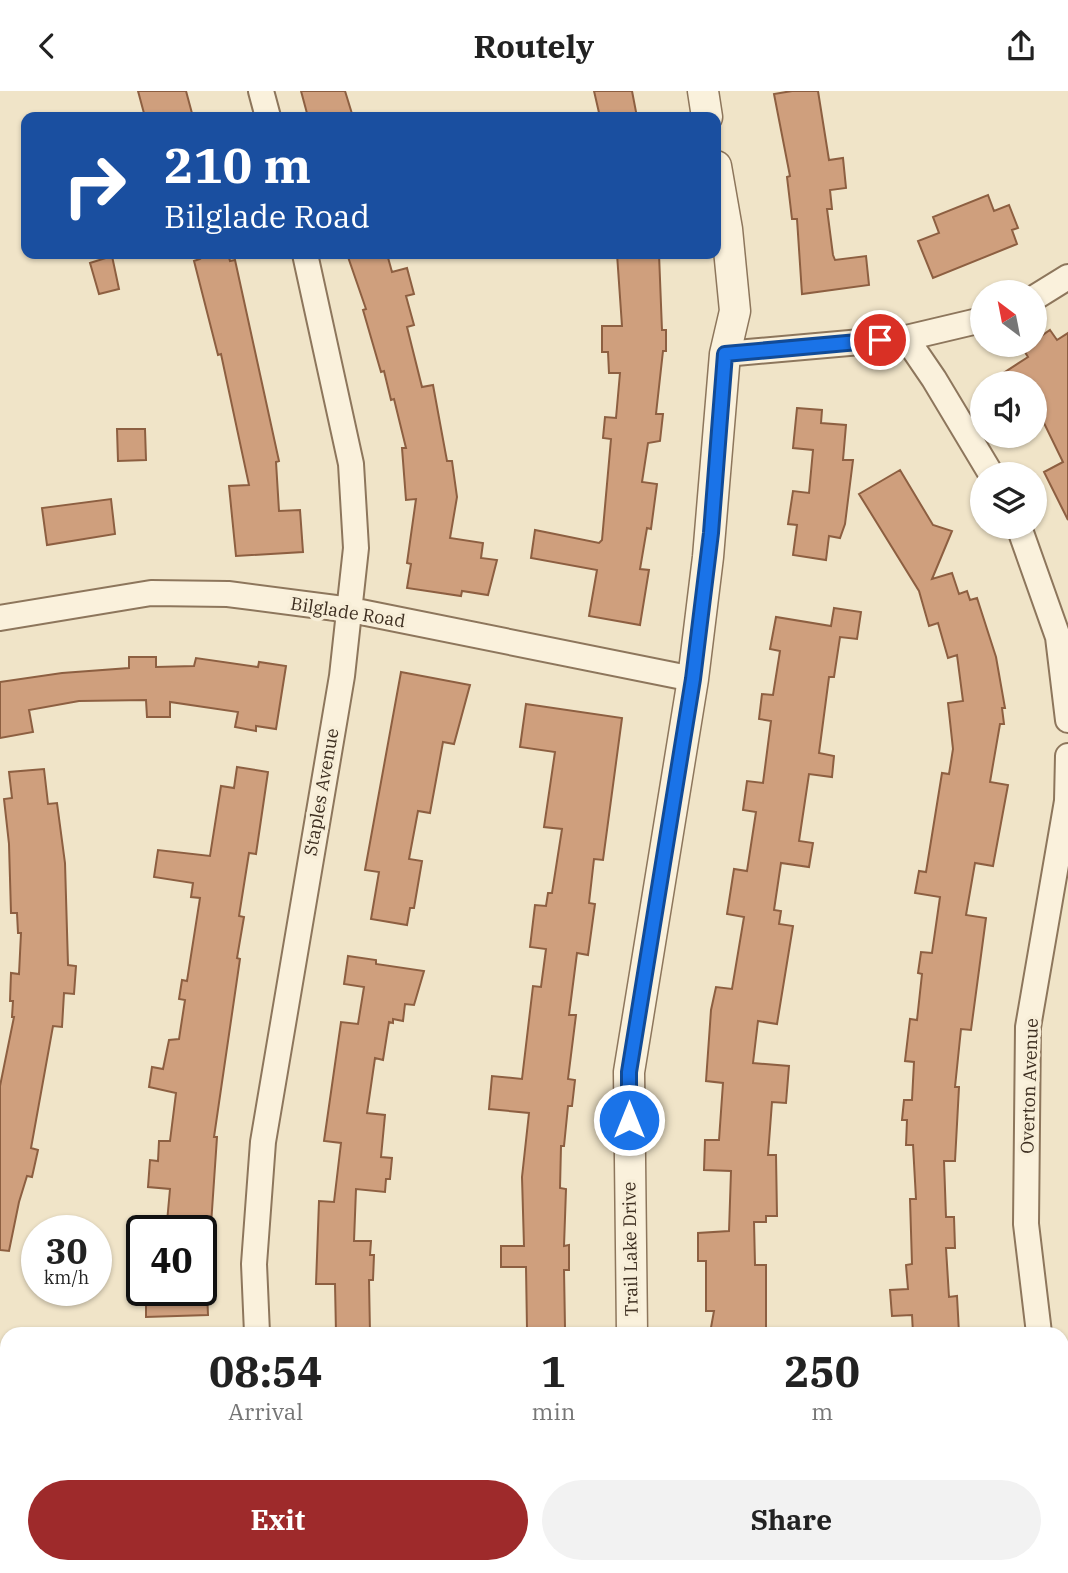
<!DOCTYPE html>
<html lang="en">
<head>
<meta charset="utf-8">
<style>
	:root { --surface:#fff; --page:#f2f2f2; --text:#222; --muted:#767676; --accent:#9e2a2b }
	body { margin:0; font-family:"IBM Plex Serif",serif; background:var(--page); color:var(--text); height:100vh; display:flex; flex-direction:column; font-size:26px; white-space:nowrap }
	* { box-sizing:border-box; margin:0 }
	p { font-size:23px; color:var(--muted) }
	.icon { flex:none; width:38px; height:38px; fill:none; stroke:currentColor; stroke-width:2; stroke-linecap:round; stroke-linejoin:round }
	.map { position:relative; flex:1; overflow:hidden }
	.details { position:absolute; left:0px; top:1236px; width:1069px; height:247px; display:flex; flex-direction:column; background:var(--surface); border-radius:21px 21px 0 0; box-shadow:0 2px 5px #0004 }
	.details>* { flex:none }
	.hud { position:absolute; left:21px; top:21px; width:700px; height:147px; border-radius:14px; box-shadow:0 2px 5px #0004; background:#1a4fa0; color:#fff; overflow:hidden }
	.needle { width:46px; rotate:328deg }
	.buttons { position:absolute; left:970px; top:189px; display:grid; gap:14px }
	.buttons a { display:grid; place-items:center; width:77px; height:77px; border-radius:50%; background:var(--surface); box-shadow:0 2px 5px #0004; font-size:35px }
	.speed { position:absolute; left:21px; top:1124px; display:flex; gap:14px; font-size:35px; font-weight:700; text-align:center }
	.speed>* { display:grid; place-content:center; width:91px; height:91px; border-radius:50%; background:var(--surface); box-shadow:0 2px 5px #0004; line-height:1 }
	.speed small { font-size:18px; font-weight:400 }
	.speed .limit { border:4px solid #111; border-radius:10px; background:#fff; color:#111 }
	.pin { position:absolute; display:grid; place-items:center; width:60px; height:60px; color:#fff; margin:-30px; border:4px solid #fff; border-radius:50%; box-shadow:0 2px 7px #0007 }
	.me { position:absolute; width:77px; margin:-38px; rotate:0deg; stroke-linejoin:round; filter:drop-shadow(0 0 5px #0008) }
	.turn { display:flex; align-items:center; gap:24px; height:147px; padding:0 28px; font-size:32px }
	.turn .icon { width:91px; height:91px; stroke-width:2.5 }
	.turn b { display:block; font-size:49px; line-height:60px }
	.eta { display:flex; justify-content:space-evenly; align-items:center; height:119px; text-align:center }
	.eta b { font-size:42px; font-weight:700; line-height:49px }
	.button { display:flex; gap:14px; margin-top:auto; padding:14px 28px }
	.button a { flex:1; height:80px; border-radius:42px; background:var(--accent); color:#fff; font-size:28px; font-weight:700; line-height:80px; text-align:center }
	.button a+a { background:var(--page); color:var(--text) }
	header { display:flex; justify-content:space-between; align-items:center; height:91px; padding:0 28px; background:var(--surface); font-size:32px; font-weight:700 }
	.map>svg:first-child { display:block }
	.building { fill:#cf9f7d; stroke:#8d5f41; stroke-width:2 }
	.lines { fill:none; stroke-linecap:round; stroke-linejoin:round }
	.minor-casing { stroke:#8d765c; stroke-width:28 }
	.tertiary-casing { stroke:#8d765c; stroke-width:33 }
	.minor { stroke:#faf1dc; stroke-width:24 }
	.tertiary { stroke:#faf1dc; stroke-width:30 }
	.route-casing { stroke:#114b97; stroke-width:18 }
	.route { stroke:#1a73e8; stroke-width:12 }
	.labels { text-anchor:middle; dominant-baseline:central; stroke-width:7; stroke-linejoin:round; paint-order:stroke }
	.street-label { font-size:18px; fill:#3d2e20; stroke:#f7eed8 }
</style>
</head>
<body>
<header><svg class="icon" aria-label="back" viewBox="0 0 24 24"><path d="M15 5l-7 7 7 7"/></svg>Routely<svg class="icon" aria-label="share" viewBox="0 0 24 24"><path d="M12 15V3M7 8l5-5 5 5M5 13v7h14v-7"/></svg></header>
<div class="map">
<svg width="1068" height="1482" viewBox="0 0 1068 1482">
	<rect width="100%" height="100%" fill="#f0e4c8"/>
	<path class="building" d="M 138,0 L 186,0 L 193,26 L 145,26 Z
		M 301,0 L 345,0 L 353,26 L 308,26 Z
		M 594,0 L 632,0 L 637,26 L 600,26 Z
		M 792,0 L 818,0 L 829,69 L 843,67 L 846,97 L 830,99 L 832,118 L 827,118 L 833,164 L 835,169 L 866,165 L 869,194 L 802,203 L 797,128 L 792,128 L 787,86 L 790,85 L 774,3 Z
		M 988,104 L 994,120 L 1009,114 L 1018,137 L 1012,139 L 1017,153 L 933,187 L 918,150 L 939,142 L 933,126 Z
		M 198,163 L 228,163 L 230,170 L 235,169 L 279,370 L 276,371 L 279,420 L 300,419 L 303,461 L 236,465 L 229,395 L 249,394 L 221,263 L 218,264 L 194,170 L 200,168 Z
		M 347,163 L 387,163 L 392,181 L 407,177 L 414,203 L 406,205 L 414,234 L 407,236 L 422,296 L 433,294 L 447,370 L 452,370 L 457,406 L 450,447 L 483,452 L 481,467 L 497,469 L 488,504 L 462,500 L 461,505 L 407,497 L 411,473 L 407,472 L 416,408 L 406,409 L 402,357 L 406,357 L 394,308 L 391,309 L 384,280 L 381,281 L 363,219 L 366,218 Z
		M 617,163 L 659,163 L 662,239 L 666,239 L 666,260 L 663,260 L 656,323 L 663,323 L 660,350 L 648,352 L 642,391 L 657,393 L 651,438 L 647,437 L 640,478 L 649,479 L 640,534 L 589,525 L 597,479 L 531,467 L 535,439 L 599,452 L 602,449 L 611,348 L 603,347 L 605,326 L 616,327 L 620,282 L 609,282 L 608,261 L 602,261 L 602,235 L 622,235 Z
		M 112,165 L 119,198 L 99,203 L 90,172 Z
		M 1050,239 L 1057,249 L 1068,242 L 1068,429 L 1044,381 L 1063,371 L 1042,328 L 1034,333 L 1034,292 L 988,292 L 1028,266 L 1023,258 L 1034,254 L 1034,250 Z
		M 797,317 L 822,319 L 821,332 L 846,334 L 843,369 L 853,369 L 845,433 L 840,447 L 829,445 L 826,469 L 793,464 L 797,434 L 788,433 L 793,400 L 809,402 L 813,359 L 793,357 Z
		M 117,338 L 145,338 L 146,369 L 118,370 Z
		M 900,379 L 933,434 L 952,440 L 932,488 L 952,482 L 959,503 L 967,500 L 970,509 L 977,507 L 996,566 L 1005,617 L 1002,617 L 1004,633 L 1000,633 L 990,691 L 1008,694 L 993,775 L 975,772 L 966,824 L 986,827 L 971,939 L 961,938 L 955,996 L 959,996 L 955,1070 L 944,1070 L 946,1126 L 954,1126 L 955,1157 L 946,1157 L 949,1206 L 957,1205 L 959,1242 L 913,1242 L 912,1224 L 892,1225 L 890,1199 L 908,1198 L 906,1174 L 912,1173 L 910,1108 L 916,1108 L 913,1054 L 906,1054 L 907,1029 L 902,1029 L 904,1009 L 912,1009 L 914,971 L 905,970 L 910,928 L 917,929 L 922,883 L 918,882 L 921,861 L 932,862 L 940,806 L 915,802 L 919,780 L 926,781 L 942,682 L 949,683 L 953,658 L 948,612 L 963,610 L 957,564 L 948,567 L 938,532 L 929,535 L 919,500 L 859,403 Z
		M 111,408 L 115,443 L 47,454 L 42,417 Z
		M 834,517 L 861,521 L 857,548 L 840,546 L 834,586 L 829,586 L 819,662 L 834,665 L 832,686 L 809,683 L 799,750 L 813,752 L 809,776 L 781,772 L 774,819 L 781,820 L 779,833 L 793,835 L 777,933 L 758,930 L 753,972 L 789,975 L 786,1012 L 772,1011 L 768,1064 L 776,1064 L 777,1125 L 766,1125 L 766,1131 L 754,1131 L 755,1174 L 766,1174 L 766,1242 L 710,1242 L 714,1220 L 706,1220 L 706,1170 L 698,1170 L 698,1142 L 729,1140 L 731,1080 L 704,1079 L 705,1049 L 719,1049 L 723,992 L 706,990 L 711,919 L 716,896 L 732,898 L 744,826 L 727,823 L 734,778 L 747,780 L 756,721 L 743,719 L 747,690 L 763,692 L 771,630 L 759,628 L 762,603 L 773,604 L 780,560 L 770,558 L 776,526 L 831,535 Z
		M 129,566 L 156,566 L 156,576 L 194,575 L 196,567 L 258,576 L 259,571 L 286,575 L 276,638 L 256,635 L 256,640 L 235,636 L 238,621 L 170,611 L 170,626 L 147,626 L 146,609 L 79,610 L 29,619 L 33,641 L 0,647 L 0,591 L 62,582 L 129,577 Z
		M 401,581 L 470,594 L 454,653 L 443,651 L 430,722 L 418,720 L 409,768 L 422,770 L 414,817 L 410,817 L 407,834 L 371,828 L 379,781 L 365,779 Z
		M 526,613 L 622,627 L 603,769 L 594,768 L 589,812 L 595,813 L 588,864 L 577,862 L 569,924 L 576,924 L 568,988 L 575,989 L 572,1015 L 568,1015 L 564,1055 L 561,1055 L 560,1097 L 566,1098 L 564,1155 L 569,1154 L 569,1179 L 564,1179 L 565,1237 L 527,1238 L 526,1176 L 501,1176 L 501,1155 L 524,1155 L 522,1086 L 529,1022 L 489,1018 L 492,985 L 522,988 L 533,895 L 541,896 L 546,858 L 530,856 L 535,814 L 546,815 L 548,802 L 552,802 L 562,738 L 544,736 L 555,661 L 520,656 Z
		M 237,676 L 268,681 L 256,763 L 249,762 L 239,825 L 244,826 L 237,867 L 240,868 L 214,1046 L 217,1046 L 211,1134 L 167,1131 L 170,1098 L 148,1096 L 150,1069 L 158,1070 L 159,1050 L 170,1050 L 176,1002 L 149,996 L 152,976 L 163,978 L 169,949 L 179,948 L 185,909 L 179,908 L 182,889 L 187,890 L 200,807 L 191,806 L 193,792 L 154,786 L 158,759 L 210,765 L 221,695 L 234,697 Z
		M 44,678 L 48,713 L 57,712 L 65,772 L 68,874 L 76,875 L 74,903 L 64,902 L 62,936 L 53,935 L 31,1057 L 38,1059 L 32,1086 L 27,1085 L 19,1111 L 9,1160 L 0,1159 L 0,995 L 14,926 L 12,926 L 13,910 L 10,910 L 11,882 L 19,883 L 21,842 L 18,842 L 17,822 L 11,822 L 9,753 L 4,708 L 12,707 L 9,681 Z
		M 348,865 L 376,869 L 376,873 L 424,880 L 414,914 L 405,913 L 403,930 L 393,928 L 393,932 L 389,931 L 383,969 L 375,967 L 367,1022 L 385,1024 L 381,1066 L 392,1067 L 390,1088 L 386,1088 L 385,1101 L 356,1098 L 354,1150 L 371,1150 L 370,1164 L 374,1164 L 373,1189 L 369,1189 L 370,1242 L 336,1242 L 335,1193 L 316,1193 L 319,1110 L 334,1111 L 341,1052 L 324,1050 L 341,931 L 358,933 L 364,896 L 344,893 Z
		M 146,1199 L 207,1199 L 208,1224 L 146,1226 Z"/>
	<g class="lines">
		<defs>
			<path id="minor" d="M 261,0 L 268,26
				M 1034,207 L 1068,186
				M 906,247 L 934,288 L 991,383
				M 725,263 L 906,247 L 982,229
				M 1019,436 L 1058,546 L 1068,629
				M 0,527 L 151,502 L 228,503 L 351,519 L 693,588
				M 257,1242 L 254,1173 L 263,1051 L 342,585 L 356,457 L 351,373 L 305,163
				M 1039,1242 L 1026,1133 L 1028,936 L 1067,710 L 1068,665
				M 1062,1355 L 1068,1382
				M 0,1357 L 7,1359
				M 271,1475 L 273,1482"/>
			<path id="tertiary" d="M 703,0 L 707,26
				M 632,1242 L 629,981 L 693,588 L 708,466 L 725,263 L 735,220 L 727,138 L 716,75
				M 661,1475 L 663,1482"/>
		</defs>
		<use href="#minor" class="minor-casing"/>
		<use href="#tertiary" class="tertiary-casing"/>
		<use href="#minor" class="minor"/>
		<use href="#tertiary" class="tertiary"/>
	</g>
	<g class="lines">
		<defs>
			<path id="route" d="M 629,1029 L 629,981 L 693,588 L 711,442 L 725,263 L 880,249"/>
		</defs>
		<use href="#route" class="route-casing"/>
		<use href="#route" class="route"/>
	</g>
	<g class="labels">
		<g class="street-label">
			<text transform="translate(348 521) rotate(9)">Bilglade Road</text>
			<text transform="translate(321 701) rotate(-80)">Staples Avenue</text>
			<text transform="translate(1029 995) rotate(-88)">Overton Avenue</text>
			<text transform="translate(630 1158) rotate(-91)">Trail Lake Drive</text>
		</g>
	</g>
</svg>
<div class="buttons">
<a><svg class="needle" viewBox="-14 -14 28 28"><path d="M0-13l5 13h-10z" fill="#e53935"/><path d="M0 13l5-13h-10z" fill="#767676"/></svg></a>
<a><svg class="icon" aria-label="sound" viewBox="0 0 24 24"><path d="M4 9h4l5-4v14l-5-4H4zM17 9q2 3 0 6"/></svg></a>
<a><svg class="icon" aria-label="layers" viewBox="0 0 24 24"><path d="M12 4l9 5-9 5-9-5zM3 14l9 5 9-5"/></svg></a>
</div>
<div class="speed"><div>30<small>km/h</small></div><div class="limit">40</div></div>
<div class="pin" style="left:880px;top:249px;background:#d93025"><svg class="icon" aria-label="arrive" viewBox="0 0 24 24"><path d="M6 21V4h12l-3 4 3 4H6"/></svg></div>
<svg class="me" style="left:629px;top:1029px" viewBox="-20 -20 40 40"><circle r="17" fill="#1a73e8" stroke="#fff" stroke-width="3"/><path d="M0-11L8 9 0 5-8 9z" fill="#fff"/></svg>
<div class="hud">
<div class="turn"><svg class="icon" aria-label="right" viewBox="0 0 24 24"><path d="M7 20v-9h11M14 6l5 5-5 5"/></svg><div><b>210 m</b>Bilglade Road</div></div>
</div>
<section class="details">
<div class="eta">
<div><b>08:54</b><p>Arrival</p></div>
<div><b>1</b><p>min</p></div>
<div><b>250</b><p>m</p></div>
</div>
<div class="button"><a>Exit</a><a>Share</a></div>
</section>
</div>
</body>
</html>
